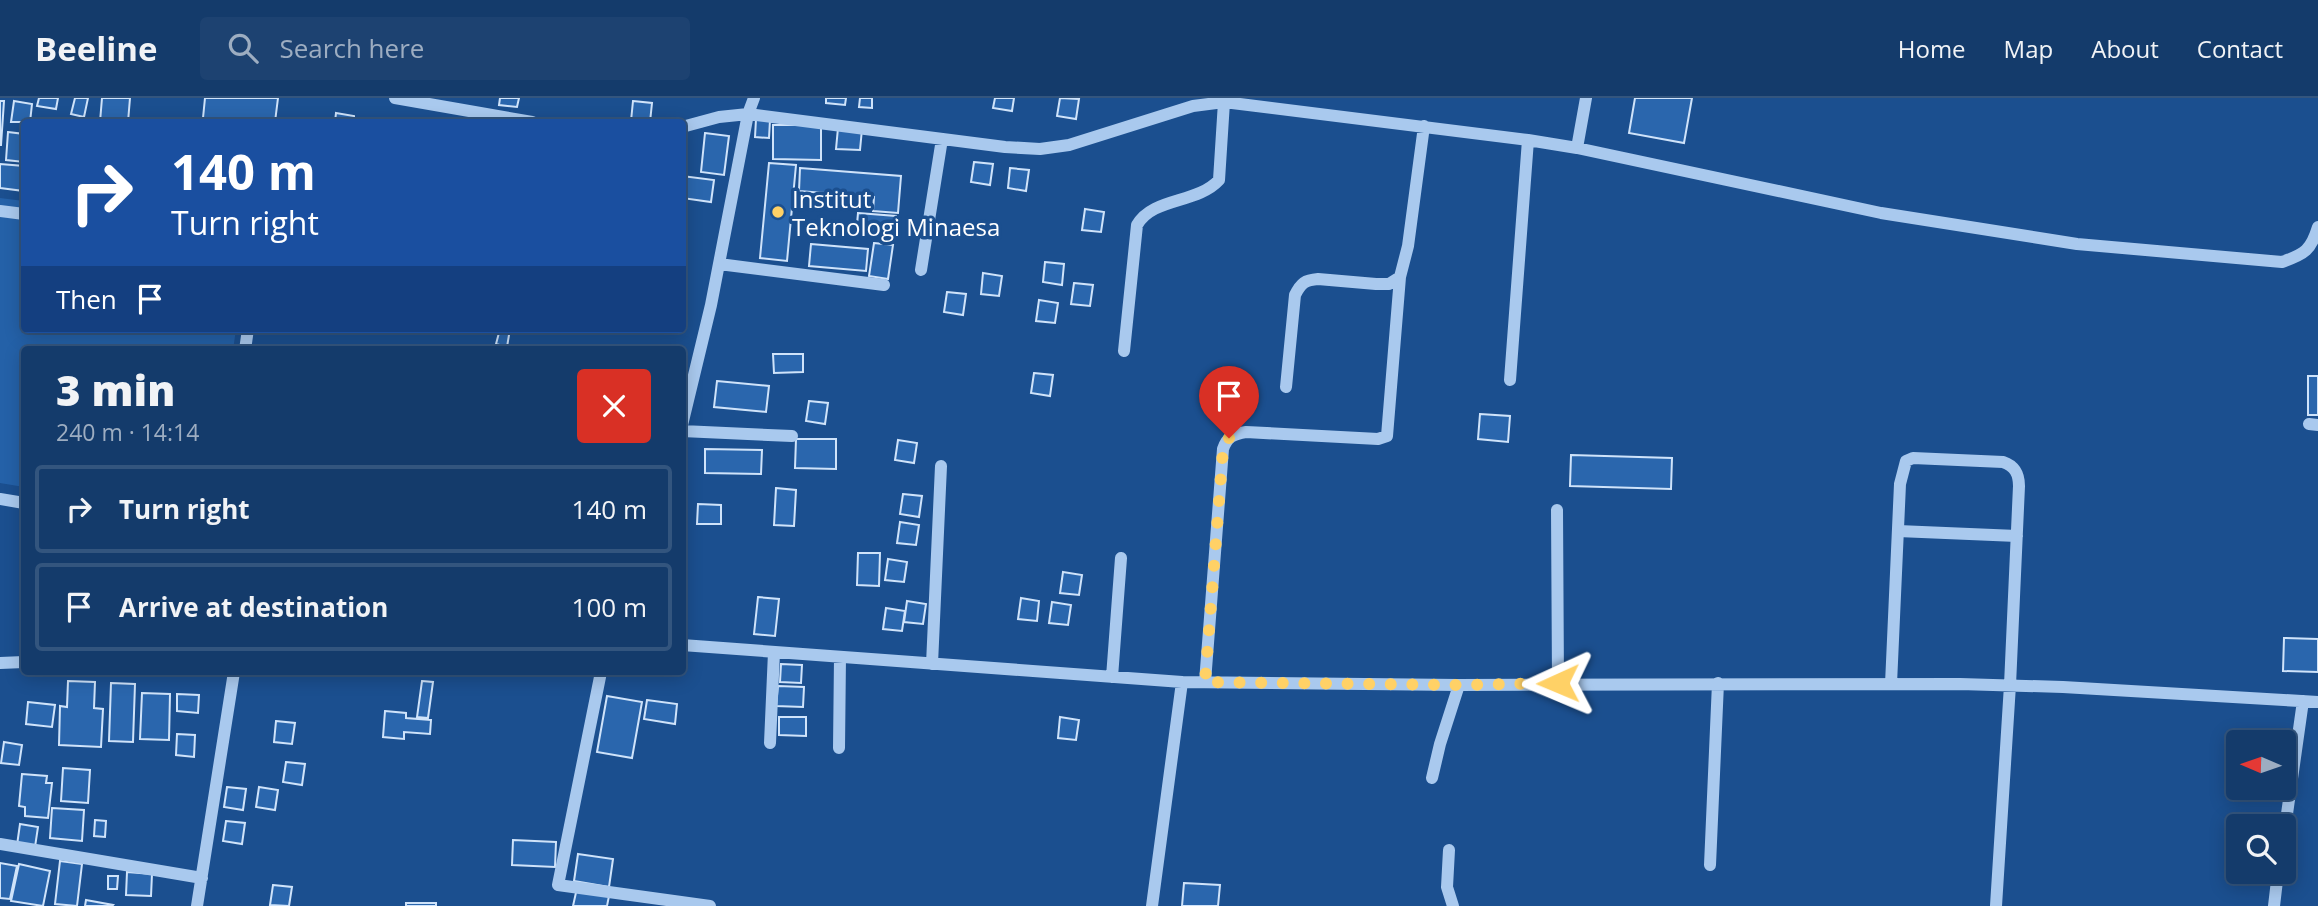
<!DOCTYPE html>
<html lang="en">
<head>
<meta charset="utf-8">
<style>
	:root { --surface:#143b6b; --page:#1d4271; --text:#f1f3f6; --muted:#9dadc1; --line:#33557e }
	body { margin:0; font-family:"Open Sans",sans-serif; background:var(--page); color:var(--text); height:100vh; display:flex; flex-direction:column; font-size:26px; white-space:nowrap }
	* { box-sizing:border-box; margin:0 }
	p { font-size:23px; color:var(--muted) }
	.icon { flex:none; width:38px; height:38px; fill:none; stroke:currentColor; stroke-width:2; stroke-linecap:round; stroke-linejoin:round }
	.map { position:relative; flex:1; overflow:hidden }
	.drawer { position:absolute; left:21px; top:248px; width:665px; height:329px; display:flex; flex-direction:column; background:var(--surface); border-radius:7px; box-shadow:0 4px 18px #0003,0 0 0 2px var(--line) }
	.drawer>* { flex:none }
	.banner { position:absolute; left:21px; top:21px; width:665px; height:214px; border-radius:7px; box-shadow:0 4px 18px #0003,0 0 0 2px var(--line); background:#1a4fa0; color:#fff; overflow:hidden }
	.needle { width:46px; rotate:272deg }
	.buttons { position:absolute; left:2226px; top:632px; display:grid; gap:14px }
	.buttons a { display:grid; place-items:center; width:70px; height:70px; border-radius:7px; background:var(--surface); box-shadow:0 4px 18px #0003,0 0 0 2px var(--line); font-size:35px }
	.pin { position:absolute; display:grid; place-items:center; width:60px; height:60px; color:#fff; margin:-72px -30px; border-radius:50% 50% 50% 0; rotate:-45deg; box-shadow:0 0 7px #0007 }
	.pin .icon { rotate:45deg }
	.me { position:absolute; width:77px; margin:-38px; rotate:269deg; stroke-linejoin:round; filter:drop-shadow(0 0 5px #0008) }
	.turn { display:flex; align-items:center; gap:24px; height:147px; padding:0 35px; font-size:32px }
	.turn .icon { width:91px; height:91px; stroke-width:2.5 }
	.turn b { display:block; font-size:49px; line-height:60px }
	.then { display:flex; align-items:center; height:66px; padding:0 35px; background:#0003; gap:14px; font-size:26px }
	.round { display:grid; place-items:center; flex:none; width:74px; height:74px; border-radius:7px; background:var(--page) }
	.overview { display:flex; align-items:center; justify-content:space-between; height:119px; padding:0 35px }
	h1 { font-size:42px; font-weight:800; line-height:52px }
	ul { padding:0; list-style:none }
	li { display:flex; align-items:center; gap:21px; height:88px; margin:0 14px 10px; padding:0 21px; border:4px solid var(--line); border-radius:7px }
	li div { flex:1 }
	li b { display:block; font-size:26px }
	li em { font-style:normal }
	header { display:flex; align-items:center; gap:42px; box-sizing:border-box; height:98px; padding:0 35px; background:var(--surface); border-bottom:2px solid var(--line) }
	header strong { font-size:33px }
	nav { display:flex; gap:38px; margin-inline-start:auto; font-size:24px }
	.search { width:490px; height:63px; background:var(--page); display:flex; align-items:center; gap:18px; box-sizing:border-box; padding:0 24px; border-radius:7px; color:var(--muted); font-size:26px }
	.map>svg:first-child { display:block }
	.green { fill:#2461a8 }
	.building { fill:#2a66ad; stroke:#cfe3fa; stroke-width:2 }
	.lines { fill:none; stroke-linecap:round; stroke-linejoin:round }
	.minor { stroke:#a9c9ee; stroke-width:12 }
	.route { stroke:#ffd166; stroke-width:12; stroke-dasharray:0 21.6 }
	.poi-dot { fill:#ffd166; stroke:#1b4f8f; stroke-width:2.5 }
	.labels { text-anchor:middle; dominant-baseline:central; stroke-width:7; stroke-linejoin:round; paint-order:stroke }
	.poi-label { font-size:24px; fill:#fff; stroke:#1b4f8f; text-anchor:start }
</style>
</head>
<body>
<header>
<strong>Beeline</strong>
<div class="search"><svg class="icon" aria-label="search" viewBox="0 0 24 24"><circle cx="10" cy="10" r="6"/><path d="M15 15l6 6"/></svg>Search here</div>
<nav><a>Home</a><a>Map</a><a>About</a><a>Contact</a></nav>
</header>
<div class="map">
<svg width="2318" height="808" viewBox="0 0 2318 808">
	<rect width="100%" height="100%" fill="#1b4f8f"/>
	<path class="green" d="M 0,100 L 24,103 L 24,231 L 236,231 L 233,252 L 24,252 L 24,389 L 0,385 Z"/>
	<path class="building" d="M 39,0 L 58,0 L 56,11 L 37,8 Z
		M 75,0 L 88,0 L 84,19 L 71,16 Z
		M 102,0 L 130,0 L 128,24 L 100,24 Z
		M 205,0 L 278,0 L 275,24 L 203,20 Z
		M 500,0 L 519,0 L 517,9 L 499,7 Z
		M 826,0 L 846,0 L 845,7 L 826,5 Z
		M 860,0 L 872,0 L 872,10 L 859,9 Z
		M 995,0 L 1014,0 L 1012,13 L 993,10 Z
		M 1060,0 L 1079,1 L 1076,21 L 1057,18 Z
		M 1635,0 L 1692,0 L 1684,45 L 1629,35 Z
		M 0,3 L 4,3 L 1,47 L 0,47 Z
		M 14,3 L 32,6 L 30,24 L 11,24 Z
		M 633,3 L 652,5 L 650,24 L 631,23 Z
		M 336,15 L 354,18 L 354,24 L 335,24 Z
		M 756,21 L 770,22 L 769,40 L 755,39 Z
		M 773,27 L 821,27 L 821,62 L 773,61 Z
		M 838,30 L 862,31 L 860,52 L 836,51 Z
		M 8,34 L 24,36 L 24,64 L 6,62 Z
		M 705,35 L 729,38 L 724,77 L 701,74 Z
		M 974,64 L 993,66 L 990,87 L 971,84 Z
		M 769,65 L 796,67 L 787,163 L 760,160 Z
		M 0,66 L 24,68 L 24,93 L 0,90 Z
		M 800,70 L 901,78 L 898,115 L 873,113 L 874,99 L 799,93 Z
		M 1010,70 L 1029,72 L 1026,93 L 1008,90 Z
		M 682,78 L 714,82 L 711,104 L 682,100 Z
		M 1085,111 L 1104,114 L 1101,134 L 1082,132 Z
		M 858,115 L 896,118 L 894,140 L 856,137 Z
		M 874,145 L 893,147 L 888,181 L 869,178 Z
		M 811,146 L 868,151 L 866,173 L 809,168 Z
		M 1045,164 L 1064,166 L 1062,187 L 1043,184 Z
		M 983,175 L 1002,178 L 999,198 L 981,196 Z
		M 1074,185 L 1093,187 L 1090,208 L 1071,206 Z
		M 947,194 L 966,196 L 963,217 L 944,214 Z
		M 1039,202 L 1058,205 L 1055,225 L 1036,223 Z
		M 500,231 L 510,231 L 507,249 L 496,246 Z
		M 773,256 L 803,256 L 803,274 L 774,275 Z
		M 1034,275 L 1053,277 L 1050,298 L 1031,295 Z
		M 2308,278 L 2318,278 L 2318,317 L 2308,317 Z
		M 717,283 L 769,288 L 766,314 L 714,309 Z
		M 809,303 L 828,305 L 825,326 L 806,323 Z
		M 1480,316 L 1510,318 L 1508,344 L 1478,341 Z
		M 796,341 L 836,341 L 836,371 L 795,370 Z
		M 898,342 L 917,345 L 914,365 L 895,362 Z
		M 705,351 L 762,352 L 761,376 L 705,375 Z
		M 1571,357 L 1672,360 L 1671,391 L 1570,388 Z
		M 776,390 L 796,392 L 794,428 L 774,427 Z
		M 903,396 L 922,398 L 919,419 L 900,416 Z
		M 698,406 L 721,407 L 721,426 L 697,426 Z
		M 900,424 L 919,427 L 916,447 L 897,445 Z
		M 858,455 L 880,455 L 879,488 L 857,487 Z
		M 888,461 L 907,464 L 904,484 L 885,482 Z
		M 1063,474 L 1082,477 L 1079,497 L 1060,495 Z
		M 758,499 L 779,501 L 775,538 L 754,536 Z
		M 1021,500 L 1039,503 L 1037,523 L 1018,521 Z
		M 907,503 L 926,506 L 923,526 L 904,524 Z
		M 1052,504 L 1071,507 L 1068,527 L 1049,525 Z
		M 886,510 L 905,513 L 902,533 L 883,531 Z
		M 2284,540 L 2318,541 L 2318,574 L 2283,573 Z
		M 781,566 L 802,567 L 801,585 L 780,584 Z
		M 68,583 L 95,584 L 94,610 L 103,611 L 101,649 L 59,647 L 60,608 L 67,609 Z
		M 422,583 L 433,584 L 428,620 L 417,619 Z
		M 111,585 L 135,586 L 133,644 L 109,643 Z
		M 778,588 L 804,589 L 803,609 L 776,608 Z
		M 142,595 L 170,596 L 169,642 L 140,641 Z
		M 177,596 L 199,597 L 198,615 L 177,613 Z
		M 607,598 L 642,604 L 632,660 L 597,654 Z
		M 647,602 L 677,606 L 675,626 L 644,621 Z
		M 28,604 L 55,607 L 52,629 L 26,626 Z
		M 385,613 L 406,615 L 406,620 L 431,622 L 430,636 L 404,634 L 404,641 L 383,639 Z
		M 779,619 L 806,619 L 806,638 L 779,637 Z
		M 1060,619 L 1079,622 L 1076,642 L 1058,640 Z
		M 276,623 L 295,625 L 292,646 L 274,644 Z
		M 177,636 L 195,637 L 194,659 L 176,657 Z
		M 4,644 L 22,647 L 19,667 L 1,665 Z
		M 286,664 L 305,666 L 302,687 L 283,684 Z
		M 63,670 L 90,672 L 88,705 L 61,703 Z
		M 22,676 L 47,678 L 46,685 L 52,685 L 48,720 L 25,718 L 25,709 L 19,708 Z
		M 227,689 L 246,691 L 243,712 L 224,709 Z
		M 259,689 L 278,692 L 275,712 L 256,709 Z
		M 52,710 L 84,712 L 82,743 L 50,740 Z
		M 95,722 L 106,723 L 105,739 L 94,738 Z
		M 226,723 L 245,725 L 242,746 L 223,743 Z
		M 20,726 L 38,729 L 35,749 L 17,747 Z
		M 513,742 L 556,744 L 555,769 L 512,767 Z
		M 578,756 L 613,761 L 609,789 L 574,783 Z
		M 60,763 L 82,766 L 77,808 L 55,806 Z
		M 0,765 L 17,768 L 10,801 L 0,800 Z
		M 19,766 L 50,773 L 43,808 L 11,803 Z
		M 127,774 L 152,776 L 151,798 L 126,797 Z
		M 108,778 L 118,778 L 117,791 L 108,791 Z
		M 1184,785 L 1220,787 L 1218,808 L 1182,808 Z
		M 273,787 L 292,789 L 289,808 L 270,807 Z
		M 577,790 L 609,798 L 607,808 L 573,808 Z
		M 86,802 L 113,807 L 112,808 L 85,808 Z
		M 406,805 L 436,805 L 436,808 L 406,808 Z"/>
	<g class="lines">
		<path class="minor" d="M 395,0 L 532,24
			M 682,29 L 719,19 L 748,16 L 1005,49 L 1040,51 L 1069,47 L 1193,8 L 1224,4 L 1528,42 L 1577,50 L 1881,115 L 2077,146 L 2282,164 C 2305,156 2311,152 2318,129
			M 1577,50 L 1586,0
			M 0,113 L 24,116
			M 719,166 L 884,187
			M 921,172 L 942,41
			M 245,252 L 248,231
			M 1124,253 L 1137,127 C 1153,99 1197,106 1219,82 L 1224,4
			M 1510,282 L 1528,42
			M 1286,289 L 1295,197 C 1301,185 1305,182 1318,181 L 1376,186 L 1389,186 L 1400,179 L 1408,148 L 1424,28
			M 2309,326 L 2318,327
			M 682,327 L 711,207 L 748,16 L 754,0
			M 682,333 L 792,338
			M 0,401 L 24,405
			M 1557,412 L 1558,585
			M 1898,433 L 2017,438
			M 682,547 L 1182,584 L 1459,587 L 1960,586 L 2063,589 L 2318,604
			M 0,565 L 24,564
			M 932,566 L 941,368
			M 601,574 L 558,787 L 710,808
			M 1112,579 L 1121,460
			M 1205,584 L 1223,351 C 1227,339 1233,336 1246,334 L 1378,341 L 1387,338 L 1400,179
			M 1891,586 L 1900,386 L 1906,363 L 1913,360 L 2003,364 C 2015,368 2019,376 2019,388 L 2010,587 L 1996,808
			M 770,645 L 774,554
			M 839,650 L 840,559
			M 1432,680 L 1440,646 L 1459,587
			M 2284,737 L 2303,603
			M 0,746 L 202,780
			M 1449,752 L 1447,789 L 1453,808
			M 1710,767 L 1718,585
			M 197,808 L 234,574
			M 1152,808 L 1182,584
			M 2274,808 L 2278,774"/>
	</g>
	<g class="lines">
		<path class="route" d="M 1229,340 L 1223,351 L 1205,584 L 1459,587 L 1558,585"/>
	</g>
	<circle class="poi-dot" cx="778" cy="114" r="7"/>
	<g class="labels">
		<g class="poi-label">
			<text x="792" y="100">Institut<tspan x="792" dy="28">Teknologi Minaesa</tspan></text>
		</g>
	</g>
</svg>
<div class="buttons">
<a><svg class="needle" viewBox="-14 -14 28 28"><path d="M0-13l5 13h-10z" fill="#e53935"/><path d="M0 13l5-13h-10z" fill="#9dadc1"/></svg></a>
<a><svg class="icon" aria-label="search" viewBox="0 0 24 24"><circle cx="10" cy="10" r="6"/><path d="M15 15l6 6"/></svg></a>
</div>
<div class="pin" style="left:1229px;top:340px;background:#d93025"><svg class="icon" aria-label="arrive" viewBox="0 0 24 24"><path d="M6 21V4h12l-3 4 3 4H6"/></svg></div>
<svg class="me" style="left:1558px;top:585px" viewBox="-20 -20 40 40"><path d="M0-17L14 15 0 8-14 15z" fill="#ffd166" stroke="#fff" stroke-width="4"/></svg>
<div class="banner">
<div class="turn"><svg class="icon" aria-label="right" viewBox="0 0 24 24"><path d="M7 20v-9h11M14 6l5 5-5 5"/></svg><div><b>140 m</b>Turn right</div></div>
<div class="then">Then<svg class="icon" aria-label="arrive" viewBox="0 0 24 24"><path d="M6 21V4h12l-3 4 3 4H6"/></svg></div>
</div>
<section class="drawer">
<div class="overview"><div><h1>3 min</h1><p>240 m · 14:14</p></div><a class="round" style="background:#d93025;color:#fff"><svg class="icon" aria-label="close" viewBox="0 0 24 24"><path d="M6 6l12 12M18 6L6 18"/></svg></a></div>
<ul>
<li><svg class="icon" aria-label="right" viewBox="0 0 24 24"><path d="M7 20v-9h11M14 6l5 5-5 5"/></svg><div><b>Turn right</b></div><em>140 m</em></li>
<li><svg class="icon" aria-label="arrive" viewBox="0 0 24 24"><path d="M6 21V4h12l-3 4 3 4H6"/></svg><div><b>Arrive at destination</b></div><em>100 m</em></li>
</ul>
</section>
</div>
</body>
</html>
